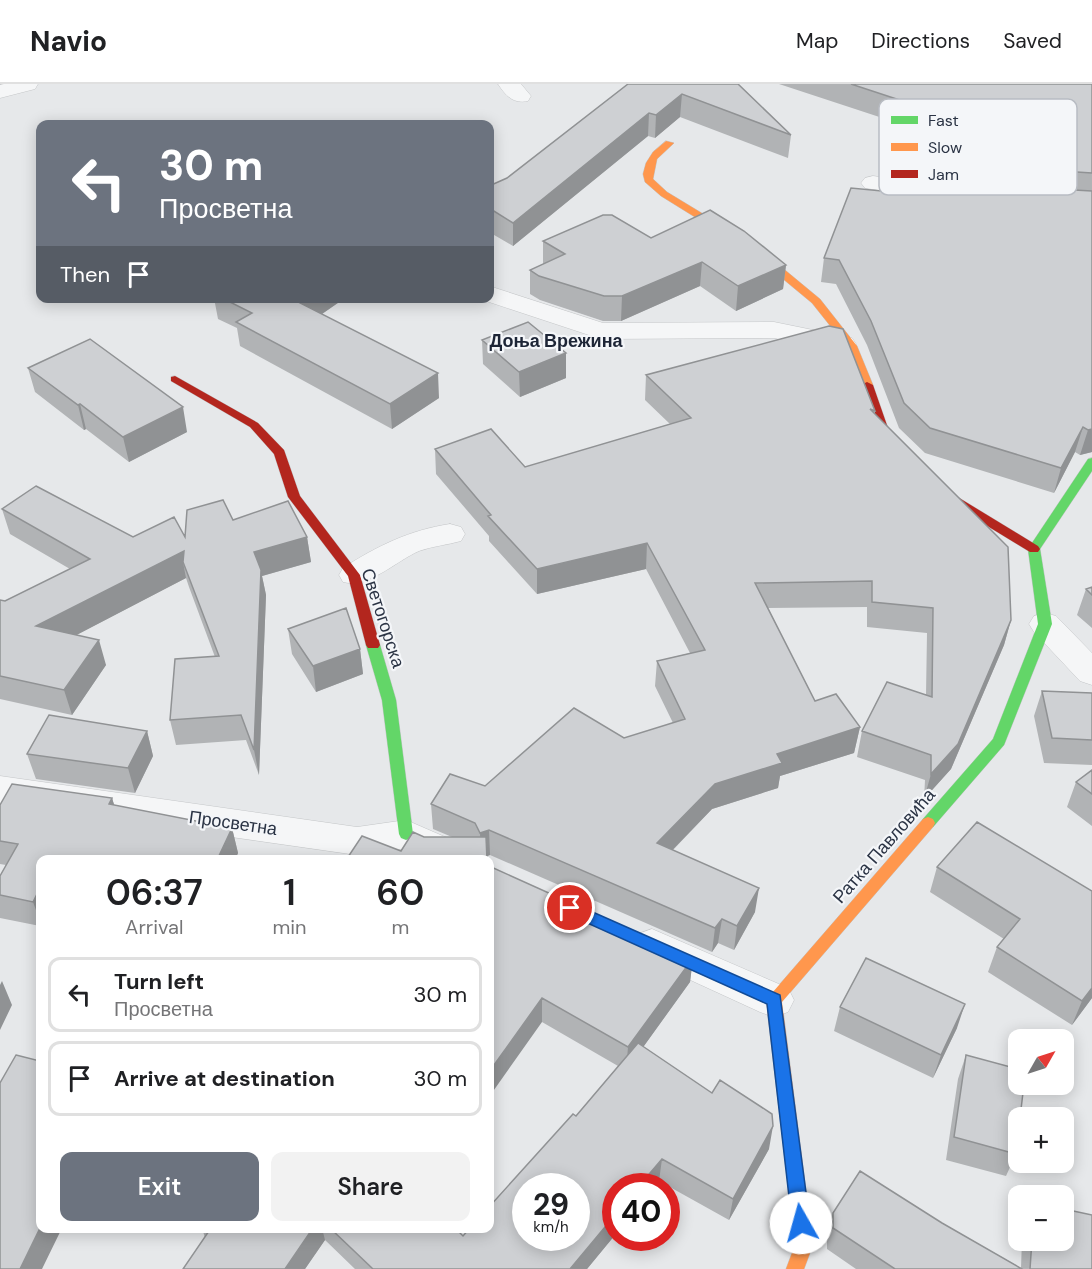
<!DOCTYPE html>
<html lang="en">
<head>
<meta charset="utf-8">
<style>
	:root { --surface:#fff; --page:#f2f2f2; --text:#202124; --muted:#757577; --line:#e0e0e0; --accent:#6c737f }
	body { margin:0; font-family:"DM Sans",sans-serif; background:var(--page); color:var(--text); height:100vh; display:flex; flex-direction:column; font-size:22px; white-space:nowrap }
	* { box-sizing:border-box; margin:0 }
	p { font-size:20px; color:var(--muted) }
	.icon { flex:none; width:33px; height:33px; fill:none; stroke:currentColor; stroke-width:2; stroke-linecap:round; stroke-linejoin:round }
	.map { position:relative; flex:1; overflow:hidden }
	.panel { position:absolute; left:36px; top:771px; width:458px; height:378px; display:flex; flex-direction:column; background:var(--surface); border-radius:12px; box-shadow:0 3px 15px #0003 }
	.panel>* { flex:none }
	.banner { position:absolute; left:36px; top:36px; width:458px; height:183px; border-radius:12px; box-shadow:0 3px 15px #0003; background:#6c737f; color:#fff; overflow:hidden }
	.needle { width:39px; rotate:51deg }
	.buttons { position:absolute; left:1008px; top:945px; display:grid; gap:12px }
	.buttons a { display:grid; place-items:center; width:66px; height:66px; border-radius:12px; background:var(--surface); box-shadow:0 3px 15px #0003; font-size:30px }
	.speed { position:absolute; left:512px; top:1089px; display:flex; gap:12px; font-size:30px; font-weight:700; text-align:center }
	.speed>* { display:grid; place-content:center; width:78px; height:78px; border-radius:50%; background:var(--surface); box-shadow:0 3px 15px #0003; line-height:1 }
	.speed small { font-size:15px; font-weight:400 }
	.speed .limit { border:9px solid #d22; background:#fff; color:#111 }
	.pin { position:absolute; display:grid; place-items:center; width:51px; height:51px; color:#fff; margin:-26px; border:3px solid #fff; border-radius:50%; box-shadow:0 2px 6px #0007 }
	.me { position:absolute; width:66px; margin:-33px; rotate:353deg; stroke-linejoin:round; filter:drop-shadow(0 0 4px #0008) }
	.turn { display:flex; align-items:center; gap:21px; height:126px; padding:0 24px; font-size:27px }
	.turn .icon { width:78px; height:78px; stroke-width:2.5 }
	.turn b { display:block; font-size:42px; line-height:51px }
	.then { display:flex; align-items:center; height:57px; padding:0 24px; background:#0003; gap:12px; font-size:22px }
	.eta { display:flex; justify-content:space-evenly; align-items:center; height:102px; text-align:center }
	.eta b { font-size:36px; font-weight:600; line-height:42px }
	.button { display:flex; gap:12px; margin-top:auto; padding:12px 24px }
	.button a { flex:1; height:69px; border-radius:12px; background:var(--accent); color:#fff; font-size:24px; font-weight:600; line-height:69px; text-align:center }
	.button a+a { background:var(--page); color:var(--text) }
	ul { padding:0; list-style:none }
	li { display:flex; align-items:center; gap:18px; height:75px; margin:0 12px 9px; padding:0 12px; border:3px solid var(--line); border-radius:12px }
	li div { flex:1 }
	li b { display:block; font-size:22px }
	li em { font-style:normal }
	header { display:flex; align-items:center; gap:36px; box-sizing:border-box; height:84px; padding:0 30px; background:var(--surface); border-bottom:2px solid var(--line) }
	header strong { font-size:28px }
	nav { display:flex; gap:33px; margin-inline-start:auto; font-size:21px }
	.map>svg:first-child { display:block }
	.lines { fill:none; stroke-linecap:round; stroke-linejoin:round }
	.street-casing { stroke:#c4c6c8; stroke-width:1 }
	.fast-casing { stroke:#c4c6c8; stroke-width:1 }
	.slow-casing { stroke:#c4c6c8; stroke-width:1 }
	.jam-casing { stroke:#c4c6c8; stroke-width:1 }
	.street { fill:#f5f6f7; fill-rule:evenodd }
	.fast { fill:#63d668; fill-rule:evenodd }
	.slow { fill:#ff974d; fill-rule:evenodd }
	.jam { fill:#b3261e; fill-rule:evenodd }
	.wall { fill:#b1b3b5 }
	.shaded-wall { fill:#909294 }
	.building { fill:#ced0d3; stroke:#909294; stroke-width:1.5; fill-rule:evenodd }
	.route { fill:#1a73e8; stroke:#114b97; stroke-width:1.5 }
	.labels { text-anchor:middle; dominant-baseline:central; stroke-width:4.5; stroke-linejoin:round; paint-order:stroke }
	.far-quarter-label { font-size:18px; font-weight:bold; fill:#1d2536; stroke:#f4f6f9 }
	.street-label { font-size:18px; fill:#2b3445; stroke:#f4f6f9 }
	.key { fill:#f4f6f9; stroke:#b8bcc3; stroke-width:1.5 }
	.key-label { font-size:16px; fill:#2b3445 }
</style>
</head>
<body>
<header>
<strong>Navio</strong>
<nav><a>Map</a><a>Directions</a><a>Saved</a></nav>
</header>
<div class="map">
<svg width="1092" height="1185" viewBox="0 0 1092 1185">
	<rect width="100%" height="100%" fill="#e6e8ea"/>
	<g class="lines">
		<defs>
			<path id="street" d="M 4,0 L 38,0 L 35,5 L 0,14 L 0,1 Z
				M 498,0 L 521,0 L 531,12 L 528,17 C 513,20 506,12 498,0 Z
				M 873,92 L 938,101 L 946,103 L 950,108 L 946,113 L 938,115 L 865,104 L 861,99 L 865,94 Z
				M 489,202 L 603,239 L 774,238 L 852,254 L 856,260 L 852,266 L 843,268 L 774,254 L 601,255 L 480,215 L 489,214 Z
				M 450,440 L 461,443 L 465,450 L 461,457 C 447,461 433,462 419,467 C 396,477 368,505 343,498 L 339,491 L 343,484 C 377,462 410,446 450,440 Z
				M 1045,529 L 1056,532 L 1092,569 L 1092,601 L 1080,597 L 1034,548 L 1029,540 L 1034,532 Z
				M 0,692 L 357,743 L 406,736 L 475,766 L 480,776 L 426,776 L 403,765 L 357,771 L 0,720 Z
				M 652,845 L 788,904 L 794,916 L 788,928 L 774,933 L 760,928 L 638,872 L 633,861 L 638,850 Z"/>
			<path id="fast" d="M 1092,374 L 1092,387 L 1040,465 L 1052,540 L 1004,661 L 933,743 L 923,743 L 921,739 L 923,735 L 993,655 L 1038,540 L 1028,465 L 1088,375 Z
				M 373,556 L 380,561 L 396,616 L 413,750 L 411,754 L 406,756 L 401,754 L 399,750 L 382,616 L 366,561 Z"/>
			<path id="slow" d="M 666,57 L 674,59 L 657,75 L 653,95 L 667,108 L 756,162 L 820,215 L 857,262 L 873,301 L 871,303 L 863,303 L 847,263 L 812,219 L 748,166 L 661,112 L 645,98 L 643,90 L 646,79 L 653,68 Z
				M 928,733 L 933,735 L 935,739 L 933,743 L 782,918 L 813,1161 L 804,1185 L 786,1185 L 795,1161 L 766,916 L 923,735 Z"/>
			<path id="jam" d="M 175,292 L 258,339 L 284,366 L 300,412 L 360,491 L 380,561 L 378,564 L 368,564 L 366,561 L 348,492 L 288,413 L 274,370 L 250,343 L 171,297 L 171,293 Z
				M 867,298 L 873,301 L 889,347 L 956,412 L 1038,462 L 1040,465 L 1038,468 L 1030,468 L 948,418 L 880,351 L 861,301 Z"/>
		</defs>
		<use href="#street" class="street-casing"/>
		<use href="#fast" class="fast-casing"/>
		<use href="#slow" class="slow-casing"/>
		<use href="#jam" class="jam-casing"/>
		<use href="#street" class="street"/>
		<use href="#fast" class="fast"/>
		<use href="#slow" class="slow"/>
		<use href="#jam" class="jam"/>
	</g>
	<path class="wall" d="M 628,0 L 738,0 L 791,51 L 788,74 L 680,33 L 655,54 L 648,52 L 513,162 L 489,148 L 489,102 L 507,94 Z
		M 779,0 L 1092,0 L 1092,368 L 1080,371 L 1075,368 L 1054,409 L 925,369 L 899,344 L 867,261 L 836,200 L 821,198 L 824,174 L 892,108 L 907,88 L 910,71 L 922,47 Z
		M 651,154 L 786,181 L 783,205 L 736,227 L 700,202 L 621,237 L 603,237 L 540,216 L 530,210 L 530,186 L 543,180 L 543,157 Z
		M 214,214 L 345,214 L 322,230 L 439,314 L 392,345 L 240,262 L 237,244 L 218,235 Z
		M 829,242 L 875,327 L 875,330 L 1011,536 L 1004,561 L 951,685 L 924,715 L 925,696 L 857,673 L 862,647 L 926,611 L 927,549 L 867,543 L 867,523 L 768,524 L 815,617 L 860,643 L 854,669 L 780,692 L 778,704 L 712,725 L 673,766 L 755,828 L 734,866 L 718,859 L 712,868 L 490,771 L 487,772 L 401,767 L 424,753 L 452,753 L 433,745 L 431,720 L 624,654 L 673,639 L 655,602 L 657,577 L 690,569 L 646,485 L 537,510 L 489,457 L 489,452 L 436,390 L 435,365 L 525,383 L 670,340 L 645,316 L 646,291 Z
		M 482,256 L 566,269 L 566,294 L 520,313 L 483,280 Z
		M 28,284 L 187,348 L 129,378 L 86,345 L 84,346 L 35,308 Z
		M 2,425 L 133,453 L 185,453 L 233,436 L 307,453 L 311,478 L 262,492 L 266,511 L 259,691 L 246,656 L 176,661 L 170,636 L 215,573 L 189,503 L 186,494 L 76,551 L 106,581 L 72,631 L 0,615 L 0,516 L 5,517 L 70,485 L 10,450 Z
		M 1092,503 L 1092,544 L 1077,531 L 1086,505 Z
		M 288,545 L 360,565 L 363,590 L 316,608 L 292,570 Z
		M 1042,607 L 1092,609 L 1092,681 L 1044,679 L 1034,632 Z
		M 147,647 L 153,672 L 135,709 L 36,695 L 27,670 Z
		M 1092,686 L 1092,742 L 1067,723 L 1076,698 Z
		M 112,714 L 114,721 L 232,744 L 238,769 L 235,776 L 40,776 L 40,842 L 0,834 L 0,792 L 6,781 L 0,780 L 0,721 Z
		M 489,782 L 693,874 L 690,898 L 643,963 L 769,1065 L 729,1136 L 659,1097 L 615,1102 L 615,1151 L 587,1185 L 355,1185 L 325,1156 L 305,1185 L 183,1185 L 205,1154 L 202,1144 L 455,1144 L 463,1152 L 576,1032 L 618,982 L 542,938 Z
		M 937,783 L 1092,807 L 1092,914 L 1072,941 L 988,888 L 997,863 L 1004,855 L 930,808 Z
		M 840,923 L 957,944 L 933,994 L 834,947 Z
		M 966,971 L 1016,1070 L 1006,1092 L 946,1076 L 958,995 Z
		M 833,1129 L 942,1139 L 1021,1184 L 1022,1156 L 1064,1156 L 1092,1185 L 856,1185 L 827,1165 L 827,1150 Z"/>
	<path class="shaded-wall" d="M 682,10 L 680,33 L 655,54 L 656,31 Z
		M 649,29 L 648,52 L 513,162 L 513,139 Z
		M 702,178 L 700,202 L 621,237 L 622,212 Z
		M 786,181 L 783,205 L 736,227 L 738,202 Z
		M 307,214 L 345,214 L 303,243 L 300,219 Z
		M 566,269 L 566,294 L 520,313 L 519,288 Z
		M 438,289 L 439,314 L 392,345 L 390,320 Z
		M 80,320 L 86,345 L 84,346 L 78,321 Z
		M 183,323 L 187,348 L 129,378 L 123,353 Z
		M 1083,343 L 1075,368 L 1054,409 L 1061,384 Z
		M 1092,345 L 1092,368 L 1080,371 L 1088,346 Z
		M 307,453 L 311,478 L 262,492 L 266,511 L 259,691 L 254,666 L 254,468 Z
		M 647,459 L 646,485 L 537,510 L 537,485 Z
		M 184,467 L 183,478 L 186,494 L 44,568 L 36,542 Z
		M 1011,536 L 1004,561 L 951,685 L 924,715 L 931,690 Z
		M 99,556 L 106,581 L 72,631 L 64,606 Z
		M 360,565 L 363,590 L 316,608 L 313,582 Z
		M 860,643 L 854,669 L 780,692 L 778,704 L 712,725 L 655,784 L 657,759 L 715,700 L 777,670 Z
		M 147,647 L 153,672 L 135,709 L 128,684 Z
		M 112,714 L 120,739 L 109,720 Z
		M 232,744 L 238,769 L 235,776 L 217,776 Z
		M 489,746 L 490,771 L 481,774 L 480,749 Z
		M 40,804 L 40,837 L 33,818 Z
		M 759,804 L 755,828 L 734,866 L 737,842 Z
		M 722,835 L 718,859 L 712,868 L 715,844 Z
		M 693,874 L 690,898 L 626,987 L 628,963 Z
		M 2,897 L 12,921 L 0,946 L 0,901 Z
		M 1092,904 L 1092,914 L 1072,941 L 1082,917 Z
		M 542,914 L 542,938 L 489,1013 L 489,988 Z
		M 965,920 L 957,944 L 933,994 L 941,971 Z
		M 773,1042 L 769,1065 L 729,1136 L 733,1115 Z
		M 662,1075 L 659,1097 L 655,1102 L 639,1102 Z
		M 615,1131 L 615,1151 L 587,1185 L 570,1185 Z
		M 40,1144 L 62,1144 L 42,1185 L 20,1185 Z
		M 313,1144 L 322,1144 L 325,1156 L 305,1185 L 285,1185 Z"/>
	<path class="building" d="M 628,0 L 738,0 L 791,51 L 682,10 L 656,31 L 649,29 L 513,139 L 489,124 L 489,102 L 507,94 Z
		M 851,0 L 1092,0 L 1092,89 L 1001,83 L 910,71 L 933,27 Z
		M 902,88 L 1001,102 L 1092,107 L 1092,345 L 1088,346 L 1083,343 L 1061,384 L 930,344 L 904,319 L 871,237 L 839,176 L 824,174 L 851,104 L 892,108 Z
		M 710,126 L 744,147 L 786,181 L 738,202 L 702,178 L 622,212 L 604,212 L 539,192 L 530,186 L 565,170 L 543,157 L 603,131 L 612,131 L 651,154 Z
		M 222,214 L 307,214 L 300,219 L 438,289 L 390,320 L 236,238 L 252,229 Z
		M 528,238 L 566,269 L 519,288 L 482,256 Z
		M 829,242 L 843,245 L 875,327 L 870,325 L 1008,463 L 1011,536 L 958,660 L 931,690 L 931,671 L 862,647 L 887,598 L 932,613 L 933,524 L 872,518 L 872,497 L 755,499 L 815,617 L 836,610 L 860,643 L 777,670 L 782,679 L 715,700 L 657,759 L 759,804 L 737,842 L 722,835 L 715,844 L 489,746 L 480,749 L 475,739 L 431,720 L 450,690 L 485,702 L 574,624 L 624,654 L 685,635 L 657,577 L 705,566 L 647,459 L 537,485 L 488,432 L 491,431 L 435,365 L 491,345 L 525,383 L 691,334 L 646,291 Z
		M 90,255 L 183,323 L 123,353 L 80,320 L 78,321 L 28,284 Z
		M 36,402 L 133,453 L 174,433 L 185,453 L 187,426 L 223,416 L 233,436 L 288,417 L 307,453 L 254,468 L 261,486 L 254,666 L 241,631 L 170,636 L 175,575 L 219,572 L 183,478 L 184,467 L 36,542 L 99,556 L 64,606 L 0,592 L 0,516 L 5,517 L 90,475 L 2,425 Z
		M 1092,503 L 1092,511 L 1086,505 Z
		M 346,524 L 360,565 L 313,582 L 288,545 Z
		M 1042,607 L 1092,609 L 1092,656 L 1052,654 Z
		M 49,631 L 147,647 L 128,684 L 27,670 Z
		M 1092,686 L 1092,710 L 1076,698 Z
		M 12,700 L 112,714 L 109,720 L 232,744 L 217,776 L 40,776 L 40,804 L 33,818 L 0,811 L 0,792 L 18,760 L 0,757 L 0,721 Z
		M 977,738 L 1092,807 L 1092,904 L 1082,917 L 997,863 L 1020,835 L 937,783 Z
		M 413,748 L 424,753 L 486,753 L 487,776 L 346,776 L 362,752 L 401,767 Z
		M 489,782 L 693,874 L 628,963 L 542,914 L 489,988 Z
		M 866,874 L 965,920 L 941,971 L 840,923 Z
		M 638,959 L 712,1009 L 720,996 L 772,1030 L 773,1042 L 733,1115 L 662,1075 L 639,1102 L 615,1102 L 615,1131 L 570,1185 L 373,1185 L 330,1144 L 455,1144 L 463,1152 L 470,1144 L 489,1144 L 489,1123 L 573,1030 L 576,1032 ZM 525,1102 L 576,1102 L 576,1154 L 525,1154 Z
		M 16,971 L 40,977 L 40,1144 L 20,1185 L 0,1185 L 0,999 Z
		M 966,971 L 1018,985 L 1018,1000 L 1024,1000 L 1020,1034 L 1018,1034 L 1018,1045 L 1016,1070 L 954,1053 Z
		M 860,1087 L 942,1139 L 1022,1185 L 895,1185 L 833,1144 L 833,1129 Z
		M 1064,1125 L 1092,1131 L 1092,1185 L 1030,1185 L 1032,1156 L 1064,1156 Z
		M 211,1144 L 313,1144 L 285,1185 L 183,1185 Z"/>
	<path class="route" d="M 570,818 L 780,911 L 810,1139 L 807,1145 L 801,1147 L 795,1145 L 792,1139 L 767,920 L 565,829 L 563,824 L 565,820 Z"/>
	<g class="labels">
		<g class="far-quarter-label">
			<text x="556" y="257">Доња Врежина</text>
		</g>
		<g class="street-label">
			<text transform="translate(383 534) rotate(72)">Светогорска</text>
			<text transform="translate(233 739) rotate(8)">Просветна</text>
			<text transform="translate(884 762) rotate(-49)">Ратка Павловића</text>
		</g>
	</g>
	<rect x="879" y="15" width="198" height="96" rx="9" class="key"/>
	<rect x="891" y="32" width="27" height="8" fill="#63d668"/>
	<rect x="891" y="59" width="27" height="8" fill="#ff974d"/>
	<rect x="891" y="86" width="27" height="8" fill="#b3261e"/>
	<g class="key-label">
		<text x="928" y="42">Fast</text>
		<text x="928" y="69">Slow</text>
		<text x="928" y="96">Jam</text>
	</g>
</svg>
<div class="buttons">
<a><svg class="needle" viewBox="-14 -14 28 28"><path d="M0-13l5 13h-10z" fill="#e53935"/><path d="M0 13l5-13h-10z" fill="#757577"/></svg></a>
<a>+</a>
<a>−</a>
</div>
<div class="speed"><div>29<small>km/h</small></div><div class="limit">40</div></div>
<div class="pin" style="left:570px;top:824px;background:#d93025"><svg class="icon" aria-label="arrive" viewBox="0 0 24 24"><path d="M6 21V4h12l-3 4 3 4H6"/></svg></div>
<svg class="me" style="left:801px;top:1139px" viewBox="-20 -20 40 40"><circle r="19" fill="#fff"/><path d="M0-13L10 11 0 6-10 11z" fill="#1a73e8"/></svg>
<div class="banner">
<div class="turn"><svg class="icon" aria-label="left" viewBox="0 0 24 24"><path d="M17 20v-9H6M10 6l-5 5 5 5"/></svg><div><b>30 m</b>Просветна</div></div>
<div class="then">Then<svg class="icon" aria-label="arrive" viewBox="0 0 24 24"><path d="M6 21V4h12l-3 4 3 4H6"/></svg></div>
</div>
<section class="panel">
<div class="eta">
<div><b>06:37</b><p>Arrival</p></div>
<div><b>1</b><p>min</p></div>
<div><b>60</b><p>m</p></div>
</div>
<ul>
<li><svg class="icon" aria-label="left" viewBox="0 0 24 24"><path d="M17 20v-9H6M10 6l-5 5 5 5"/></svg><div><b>Turn left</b><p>Просветна</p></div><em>30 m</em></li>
<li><svg class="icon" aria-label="arrive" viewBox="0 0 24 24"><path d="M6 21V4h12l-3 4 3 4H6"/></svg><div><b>Arrive at destination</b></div><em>30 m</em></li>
</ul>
<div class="button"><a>Exit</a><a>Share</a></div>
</section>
</div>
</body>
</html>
